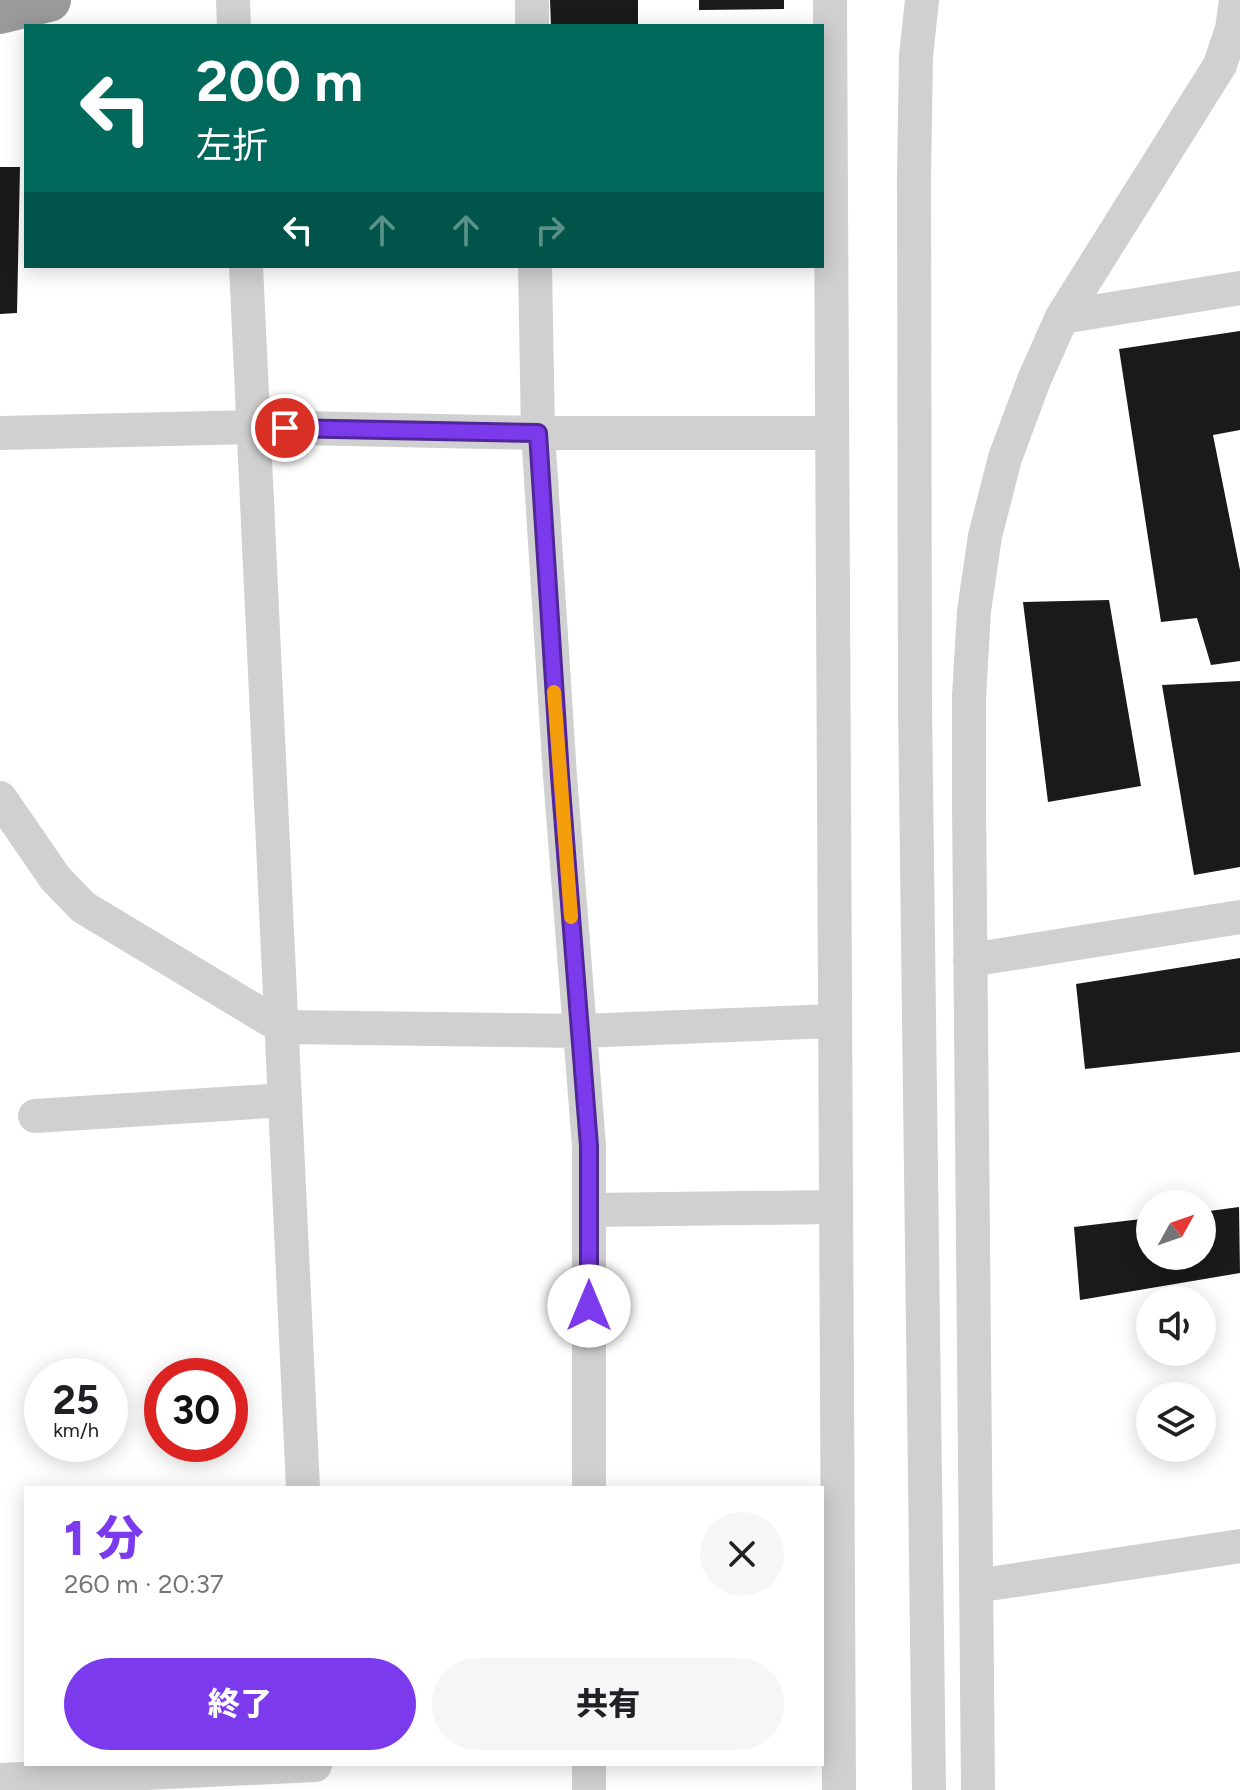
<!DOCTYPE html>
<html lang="ja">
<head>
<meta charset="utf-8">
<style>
	:root { --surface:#fff; --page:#f6f6f6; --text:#202124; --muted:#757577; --accent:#7c3aed }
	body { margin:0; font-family:Figtree,"Noto Sans JP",sans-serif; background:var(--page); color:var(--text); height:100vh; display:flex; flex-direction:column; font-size:30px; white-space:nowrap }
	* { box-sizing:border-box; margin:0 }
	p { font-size:26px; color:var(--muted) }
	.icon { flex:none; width:44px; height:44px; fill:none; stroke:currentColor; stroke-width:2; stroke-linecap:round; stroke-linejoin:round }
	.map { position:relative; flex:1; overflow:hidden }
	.panel { position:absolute; left:24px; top:1486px; width:800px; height:280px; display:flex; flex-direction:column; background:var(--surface); border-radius:0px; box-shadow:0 4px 20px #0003 }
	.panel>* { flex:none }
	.hud { position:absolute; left:24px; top:24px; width:800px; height:244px; border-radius:0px; box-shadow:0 4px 20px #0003; background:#00695c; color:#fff; overflow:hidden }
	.needle { width:52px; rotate:50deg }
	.tools { position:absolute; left:1136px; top:1190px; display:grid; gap:16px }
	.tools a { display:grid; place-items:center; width:80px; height:80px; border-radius:50%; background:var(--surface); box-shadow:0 4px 20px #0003; font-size:40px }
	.speed { position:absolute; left:24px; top:1358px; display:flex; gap:16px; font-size:40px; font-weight:700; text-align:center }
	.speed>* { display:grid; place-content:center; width:104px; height:104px; border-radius:50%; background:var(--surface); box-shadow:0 4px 20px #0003; line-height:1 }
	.speed small { font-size:20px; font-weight:400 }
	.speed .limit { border:12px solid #d22; background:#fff; color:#111 }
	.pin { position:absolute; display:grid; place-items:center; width:68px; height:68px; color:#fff; margin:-34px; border:4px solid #fff; border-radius:50%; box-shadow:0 2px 8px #0007 }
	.me { position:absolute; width:88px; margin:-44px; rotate:0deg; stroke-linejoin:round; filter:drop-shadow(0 0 6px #0008) }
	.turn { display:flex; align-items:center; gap:28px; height:168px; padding:0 40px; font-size:36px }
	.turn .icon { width:104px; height:104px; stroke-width:2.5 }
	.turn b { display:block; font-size:56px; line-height:68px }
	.lanes { display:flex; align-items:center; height:76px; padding:0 40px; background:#0003; justify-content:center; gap:40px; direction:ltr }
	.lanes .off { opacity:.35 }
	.round { display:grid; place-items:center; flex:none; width:84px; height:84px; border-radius:42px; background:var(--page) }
	.headline { display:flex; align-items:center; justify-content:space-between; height:136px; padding:0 40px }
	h1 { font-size:48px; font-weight:800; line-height:60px; color:var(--accent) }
	.action { display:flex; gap:16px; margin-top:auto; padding:16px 40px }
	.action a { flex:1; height:92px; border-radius:48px; background:var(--accent); color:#fff; font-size:32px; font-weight:800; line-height:92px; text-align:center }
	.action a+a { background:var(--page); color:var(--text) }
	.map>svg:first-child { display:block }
	.building { fill:#1a1a1a }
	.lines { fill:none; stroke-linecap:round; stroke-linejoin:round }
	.minor { stroke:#d0d0d0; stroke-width:34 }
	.highway { stroke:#9a9a9a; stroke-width:44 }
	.route-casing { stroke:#51269a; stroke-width:20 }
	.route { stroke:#7c3aed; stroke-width:14 }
	.slow { stroke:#f59e0b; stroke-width:14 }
</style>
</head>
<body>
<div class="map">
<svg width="1240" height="1790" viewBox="0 0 1240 1790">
	<rect width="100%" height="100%" fill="#fff"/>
	<path class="building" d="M 550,0 L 638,0 L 638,26 L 551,26 Z
		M 699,0 L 784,0 L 784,9 L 699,10 Z
		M 0,167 L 20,167 L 17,313 L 0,314 Z
		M 1240,331 L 1240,430 L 1213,435 L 1240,570 L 1240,661 L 1211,665 L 1197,618 L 1161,622 L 1119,349 Z
		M 1109,600 L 1141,786 L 1048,802 L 1023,602 Z
		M 1240,681 L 1240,867 L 1194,875 L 1162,685 Z
		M 1240,958 L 1240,1052 L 1085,1069 L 1076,984 Z
		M 1239,1207 L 1240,1273 L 1080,1300 L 1074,1227 L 1150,1218 L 1150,1256 L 1202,1256 L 1202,1212 Z"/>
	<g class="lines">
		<path class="minor" d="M 233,0 L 234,26
			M 532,0 L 532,26
			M 830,0 L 839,1790
			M 922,0 L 916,56 L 914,176 L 915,707 L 929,1790
			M 246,266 L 303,1488
			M 535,266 L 538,433 L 560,776 L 589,1146 L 589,1488
			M 1062,317 L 1240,288
			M 0,433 L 253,427 L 538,433 L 832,433
			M 0,798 L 55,878 L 83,907 L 282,1027 L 580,1031 L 834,1021
			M 970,960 L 1240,917
			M 35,1116 L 285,1100
			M 589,1210 L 835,1207
			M 976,1586 L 1240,1546
			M 589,1764 L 589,1790
			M 0,1780 L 315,1765
			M 978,1790 L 969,803 L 969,697 L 974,611 L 985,536 L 1005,458 L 1034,380 L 1062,317 L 1220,65 L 1232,29 L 1236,0"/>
		<path class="highway" d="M 0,12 L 49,0"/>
	</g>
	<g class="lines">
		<defs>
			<path id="route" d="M 285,428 L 538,433 L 560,776 L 589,1146 L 589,1306"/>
		</defs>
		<use href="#route" class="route-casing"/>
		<use href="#route" class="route"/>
		<path class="slow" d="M 554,692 L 571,917"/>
	</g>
</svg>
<div class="tools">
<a><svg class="needle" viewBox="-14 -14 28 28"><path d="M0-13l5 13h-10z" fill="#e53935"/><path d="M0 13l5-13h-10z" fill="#757577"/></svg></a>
<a><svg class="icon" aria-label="sound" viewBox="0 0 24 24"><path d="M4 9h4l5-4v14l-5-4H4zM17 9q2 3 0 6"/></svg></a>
<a><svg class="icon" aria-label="layers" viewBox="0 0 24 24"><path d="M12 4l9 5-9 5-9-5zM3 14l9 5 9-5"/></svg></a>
</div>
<div class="speed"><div>25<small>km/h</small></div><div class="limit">30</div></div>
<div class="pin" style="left:285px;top:428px;background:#d93025"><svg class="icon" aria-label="arrive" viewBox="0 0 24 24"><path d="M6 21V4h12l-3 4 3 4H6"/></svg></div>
<svg class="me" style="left:589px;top:1306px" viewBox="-20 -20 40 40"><circle r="19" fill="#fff"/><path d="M0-13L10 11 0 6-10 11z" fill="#7c3aed"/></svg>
<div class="hud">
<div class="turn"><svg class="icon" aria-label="left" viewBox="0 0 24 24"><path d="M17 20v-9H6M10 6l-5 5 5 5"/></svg><div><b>200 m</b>左折</div></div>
<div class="lanes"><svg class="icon" aria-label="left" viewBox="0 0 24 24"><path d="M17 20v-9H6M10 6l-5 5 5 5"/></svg><svg class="icon off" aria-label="ahead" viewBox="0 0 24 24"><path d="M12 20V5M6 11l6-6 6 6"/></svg><svg class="icon off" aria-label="ahead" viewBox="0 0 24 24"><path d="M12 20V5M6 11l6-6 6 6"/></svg><svg class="icon off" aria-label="right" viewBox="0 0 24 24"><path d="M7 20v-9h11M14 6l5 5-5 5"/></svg></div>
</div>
<section class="panel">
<div class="headline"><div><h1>1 分</h1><p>260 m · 20:37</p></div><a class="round"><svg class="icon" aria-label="close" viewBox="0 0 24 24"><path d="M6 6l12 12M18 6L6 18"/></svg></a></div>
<div class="action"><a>終了</a><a>共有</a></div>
</section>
</div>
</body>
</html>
